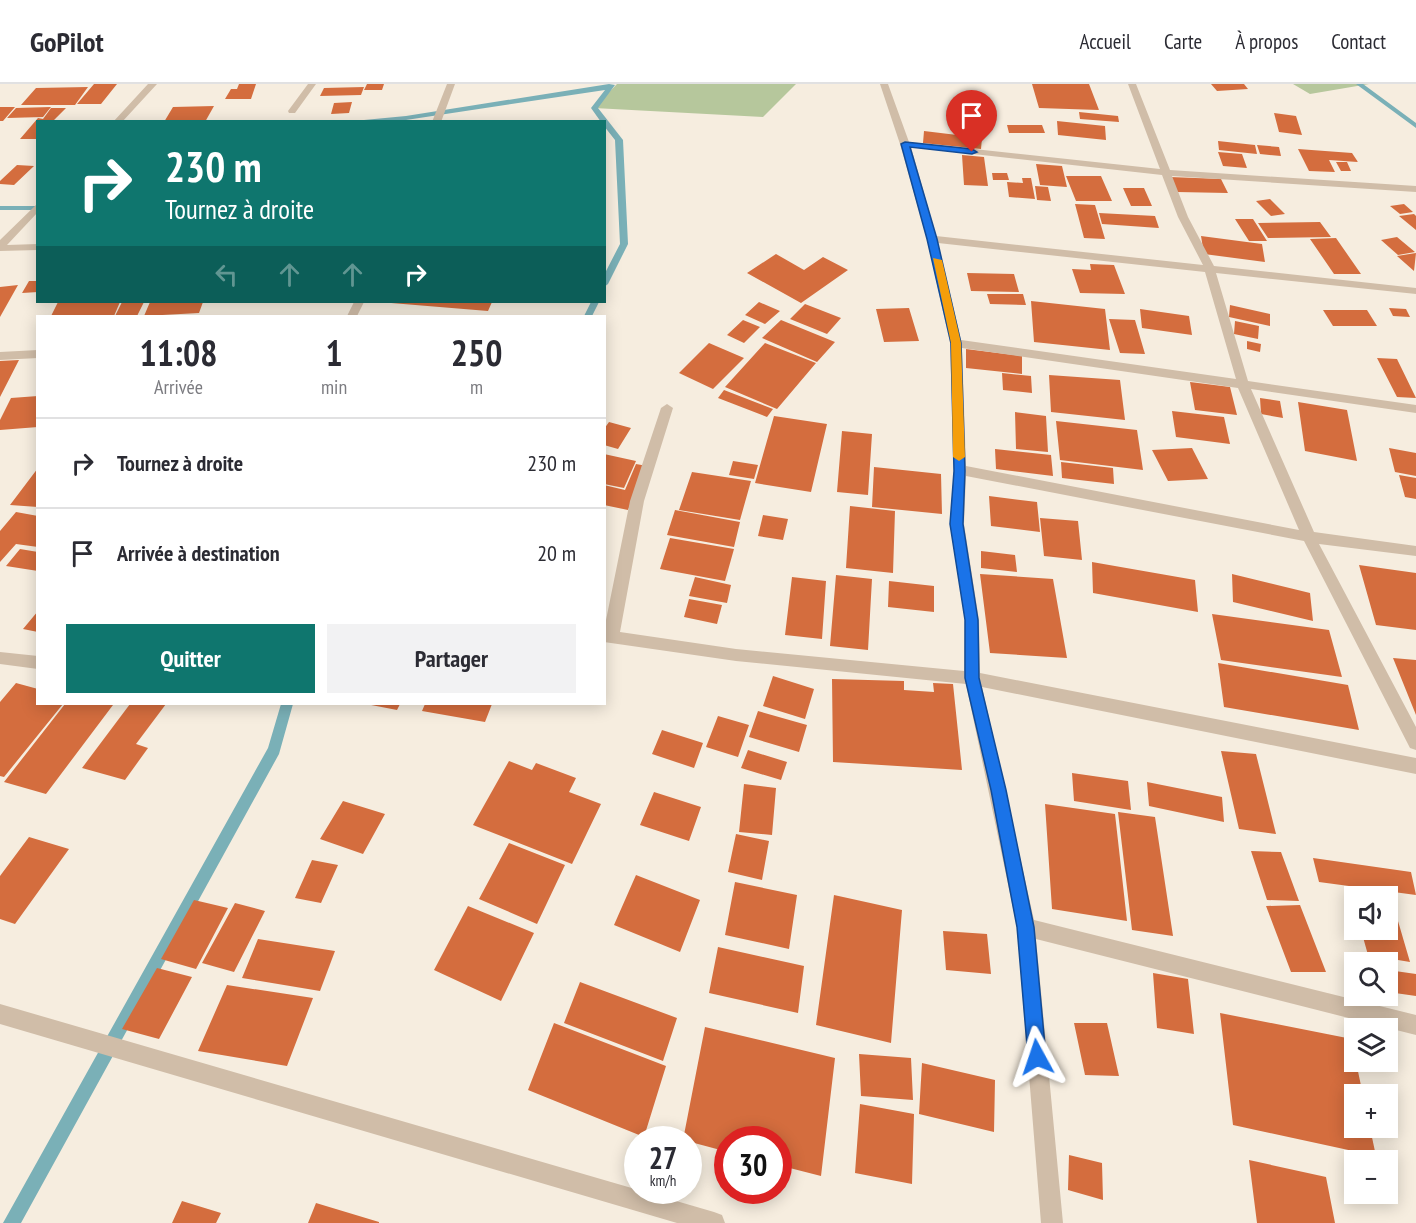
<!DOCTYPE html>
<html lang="fr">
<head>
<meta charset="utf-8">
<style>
	:root { --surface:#fff; --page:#f2f2f3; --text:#2b2b33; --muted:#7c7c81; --line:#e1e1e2; --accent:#0f766e }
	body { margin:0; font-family:"PT Sans Narrow",sans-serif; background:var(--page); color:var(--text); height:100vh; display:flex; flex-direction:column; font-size:22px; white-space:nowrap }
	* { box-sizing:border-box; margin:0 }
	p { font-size:20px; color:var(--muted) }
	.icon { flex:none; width:33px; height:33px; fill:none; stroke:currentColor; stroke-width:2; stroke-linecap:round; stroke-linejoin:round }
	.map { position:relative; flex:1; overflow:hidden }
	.details { position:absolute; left:36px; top:231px; width:570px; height:390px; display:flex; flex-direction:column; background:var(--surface); border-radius:0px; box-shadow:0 3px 15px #0003 }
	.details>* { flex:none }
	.top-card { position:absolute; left:36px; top:36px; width:570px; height:183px; border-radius:0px; box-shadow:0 3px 15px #0003; background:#0f766e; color:#fff; overflow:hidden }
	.fabs { position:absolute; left:1344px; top:802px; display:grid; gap:12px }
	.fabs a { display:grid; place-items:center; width:54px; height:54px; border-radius:0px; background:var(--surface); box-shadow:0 3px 15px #0003; font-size:30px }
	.speed { position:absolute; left:624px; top:1042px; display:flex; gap:12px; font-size:30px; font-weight:700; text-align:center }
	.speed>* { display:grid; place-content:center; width:78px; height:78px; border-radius:50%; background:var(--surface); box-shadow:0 3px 15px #0003; line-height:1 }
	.speed small { font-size:15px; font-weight:400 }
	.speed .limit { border:9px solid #d22; background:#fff; color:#111 }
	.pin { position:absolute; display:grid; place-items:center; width:51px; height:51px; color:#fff; margin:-62px -26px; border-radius:50% 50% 50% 0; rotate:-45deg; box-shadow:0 0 6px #0007 }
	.pin .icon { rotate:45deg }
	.me { position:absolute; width:66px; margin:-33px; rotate:355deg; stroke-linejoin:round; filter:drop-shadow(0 0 4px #0008) }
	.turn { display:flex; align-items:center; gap:21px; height:126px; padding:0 30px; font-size:27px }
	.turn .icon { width:78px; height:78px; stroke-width:2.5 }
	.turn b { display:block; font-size:42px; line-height:51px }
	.lanes { display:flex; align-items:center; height:57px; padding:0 30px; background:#0003; justify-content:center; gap:30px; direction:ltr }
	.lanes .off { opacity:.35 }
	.eta { display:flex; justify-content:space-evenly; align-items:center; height:102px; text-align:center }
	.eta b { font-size:36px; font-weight:700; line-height:42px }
	.action { display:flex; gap:12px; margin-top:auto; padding:12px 30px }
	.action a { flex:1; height:69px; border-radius:0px; background:var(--accent); color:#fff; font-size:24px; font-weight:700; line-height:69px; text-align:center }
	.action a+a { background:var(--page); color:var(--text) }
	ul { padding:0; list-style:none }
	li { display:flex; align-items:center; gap:18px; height:90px; padding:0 30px; border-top:2px solid var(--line) }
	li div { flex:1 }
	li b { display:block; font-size:22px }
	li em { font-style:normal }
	header { display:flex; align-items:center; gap:36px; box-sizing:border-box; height:84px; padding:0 30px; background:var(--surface); border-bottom:2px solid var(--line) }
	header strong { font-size:28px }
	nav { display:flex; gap:33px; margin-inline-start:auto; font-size:21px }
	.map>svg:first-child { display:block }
	.green { fill:#b6c79c }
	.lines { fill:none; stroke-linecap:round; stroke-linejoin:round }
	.stream { fill:#7ab0b7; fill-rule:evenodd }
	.building { fill:#d46d3e }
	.street { fill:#d0bda8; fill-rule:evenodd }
	.route { fill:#1a73e8; stroke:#114b97; stroke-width:1.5 }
	.slow { fill:#f59e0b }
</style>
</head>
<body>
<header>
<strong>GoPilot</strong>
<nav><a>Accueil</a><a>Carte</a><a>À propos</a><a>Contact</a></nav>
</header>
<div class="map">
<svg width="1416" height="1139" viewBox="0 0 1416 1139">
	<rect width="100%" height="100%" fill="#f6eddf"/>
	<path class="green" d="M 617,0 L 796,0 L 763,33 L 594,24 Z
		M 1293,0 L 1369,0 L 1310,10 Z"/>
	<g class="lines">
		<path class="stream" d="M 609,0 L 615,1 L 598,24 L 623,56 L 628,160 L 608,200 L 604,203 L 604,191 L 620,160 L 615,56 L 604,42 L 604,38 L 601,38 L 591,24 L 605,6 L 406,36 L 343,38 L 406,32 Z
			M 1356,0 L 1363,0 L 1416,39 L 1416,44 Z
			M 0,122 L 38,122 L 38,126 L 0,126 Z
			M 591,218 L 599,218 L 592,232 L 584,232 Z
			M 281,620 L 293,620 L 279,670 L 21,1139 L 3,1139 L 268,664 Z"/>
	</g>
	<path class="building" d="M 94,0 L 117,0 L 101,20 L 77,20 Z
		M 239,0 L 256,0 L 251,15 L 225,15 L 231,5 L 237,5 Z
		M 367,0 L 384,0 L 382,6 L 364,6 Z
		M 1032,0 L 1089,0 L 1099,26 L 1039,24 Z
		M 1211,0 L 1244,0 L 1248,5 L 1217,7 Z
		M 88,3 L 75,21 L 21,21 L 36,4 Z
		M 364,3 L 361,11 L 320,12 L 324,4 Z
		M 352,18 L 349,29 L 331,30 L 334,19 Z
		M 214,22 L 205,38 L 164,38 L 173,23 Z
		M 0,23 L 15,23 L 3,37 L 0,37 Z
		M 51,23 L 43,33 L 7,34 L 16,24 Z
		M 51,24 L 66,24 L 52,38 L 38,38 L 38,55 L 20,55 L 38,34 L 43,35 Z
		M 951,24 L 981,26 L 983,43 L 953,41 Z
		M 1079,28 L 1118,32 L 1119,38 L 1080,35 Z
		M 1274,29 L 1296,32 L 1302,51 L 1279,48 Z
		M 1057,37 L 1105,42 L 1106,56 L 1058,51 Z
		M 1007,41 L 1042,41 L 1045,49 L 1009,49 Z
		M 924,47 L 982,54 L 981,65 L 923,59 Z
		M 1218,57 L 1255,61 L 1257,70 L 1219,66 Z
		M 1257,61 L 1279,63 L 1281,72 L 1260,70 Z
		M 1298,65 L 1352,69 L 1358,78 L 1329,76 L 1335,88 L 1309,87 Z
		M 1218,68 L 1242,70 L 1247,84 L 1223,82 Z
		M 962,71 L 984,73 L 988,102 L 964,101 Z
		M 1336,78 L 1347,78 L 1351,87 L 1341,87 Z
		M 1036,80 L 1062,82 L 1067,103 L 1040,101 Z
		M 17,81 L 34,82 L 14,101 L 0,100 L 0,97 Z
		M 992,89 L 1007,89 L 1009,96 L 993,96 Z
		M 1066,92 L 1101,92 L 1112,117 L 1076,117 Z
		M 1170,93 L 1221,95 L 1228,109 L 1177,108 Z
		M 1022,94 L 1031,94 L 1035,115 L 1009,113 L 1007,98 L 1023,99 Z
		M 1035,102 L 1048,103 L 1051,117 L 1037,116 Z
		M 1123,104 L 1144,104 L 1152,122 L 1131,122 Z
		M 1270,115 L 1285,130 L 1271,132 L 1256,117 Z
		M 1075,120 L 1095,121 L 1105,155 L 1084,154 Z
		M 1404,120 L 1413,128 L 1400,130 L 1390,122 Z
		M 1099,129 L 1155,132 L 1159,144 L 1102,140 Z
		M 1414,130 L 1416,132 L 1416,146 L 1399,132 Z
		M 1235,135 L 1253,135 L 1267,157 L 1249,157 Z
		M 1320,138 L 1331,153 L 1268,154 L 1258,139 Z
		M 1201,152 L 1262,160 L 1265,178 L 1204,170 Z
		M 1397,153 L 1415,168 L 1398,171 L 1381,156 Z
		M 1336,154 L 1361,190 L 1334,190 L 1310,155 Z
		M 1416,169 L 1414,187 L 1397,172 Z
		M 776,170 L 804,186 L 823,173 L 848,186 L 801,219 L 747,189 Z
		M 1090,180 L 1114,181 L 1125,210 L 1080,209 L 1072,185 L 1091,186 Z
		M 967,189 L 1014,190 L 1019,208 L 971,207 Z
		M 29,197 L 38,197 L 38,208 L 22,209 Z
		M 18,201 L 0,233 L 0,203 Z
		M 987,210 L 1023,210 L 1026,221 L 990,220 Z
		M 1031,217 L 1105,225 L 1110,266 L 1034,258 Z
		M 58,218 L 120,218 L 114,232 L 51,232 Z
		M 122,218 L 144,218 L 137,232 L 115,232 Z
		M 150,218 L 203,218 L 199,229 L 144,232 Z
		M 379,218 L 492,218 L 488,227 Z
		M 759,218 L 780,227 L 765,240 L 745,231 Z
		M 805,220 L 841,234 L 827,250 L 790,235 Z
		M 1230,221 L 1270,230 L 1270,242 L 1229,233 Z
		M 909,224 L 919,257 L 884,258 L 876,225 Z
		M 1389,224 L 1406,225 L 1410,233 L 1393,232 Z
		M 1140,225 L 1189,232 L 1192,251 L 1142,244 Z
		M 1323,226 L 1367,226 L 1377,242 L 1333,242 Z
		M 1109,235 L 1135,236 L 1145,270 L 1120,269 Z
		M 743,236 L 760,243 L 744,259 L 727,251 Z
		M 781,236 L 835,258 L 817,278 L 762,254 Z
		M 1235,237 L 1259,242 L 1258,255 L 1234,250 Z
		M 1247,257 L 1261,260 L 1260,268 L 1247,265 Z
		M 709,259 L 744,274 L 713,305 L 679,289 Z
		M 765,259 L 816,279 L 777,325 L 725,303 Z
		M 966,265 L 1022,272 L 1022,290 L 966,284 Z
		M 1377,274 L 1397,275 L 1416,314 L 1397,313 Z
		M 19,276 L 0,313 L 0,277 Z
		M 1002,289 L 1031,292 L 1032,309 L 1003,306 Z
		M 1049,291 L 1120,296 L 1125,336 L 1051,328 Z
		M 1190,298 L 1230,303 L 1237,331 L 1195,326 Z
		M 724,306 L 773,325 L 767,333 L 718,314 Z
		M 38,312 L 38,343 L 0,346 L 0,336 L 11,314 Z
		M 1260,314 L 1280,317 L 1283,334 L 1261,330 Z
		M 1298,318 L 1347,326 L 1357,377 L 1305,367 Z
		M 1172,327 L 1224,333 L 1230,360 L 1176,353 Z
		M 1015,328 L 1046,332 L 1048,368 L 1016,365 Z
		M 774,332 L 827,340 L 811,408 L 755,399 Z
		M 1056,337 L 1137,346 L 1143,386 L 1060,376 Z
		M 609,338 L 631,344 L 618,365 L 604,361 L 604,345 Z
		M 842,347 L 872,350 L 868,411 L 837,408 Z
		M 1192,364 L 1208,395 L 1168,397 L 1152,366 Z
		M 1389,364 L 1416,369 L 1416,392 L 1395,388 Z
		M 995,365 L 1051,371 L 1053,392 L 996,385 Z
		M 604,370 L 636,377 L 624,404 L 604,400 Z
		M 733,377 L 758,381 L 754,395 L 729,391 Z
		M 1061,378 L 1113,384 L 1114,400 L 1062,394 Z
		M 636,380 L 647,382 L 628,426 L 604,421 L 604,401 L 625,406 Z
		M 874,383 L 941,390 L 942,430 L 872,423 Z
		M 38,384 L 38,423 L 10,421 Z
		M 692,388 L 751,397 L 740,436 L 679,426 Z
		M 1399,391 L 1416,394 L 1416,415 L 1405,413 Z
		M 989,412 L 1037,418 L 1040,448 L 991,442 Z
		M 850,422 L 895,427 L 893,489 L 846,484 Z
		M 675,426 L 740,438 L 734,463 L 667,451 Z
		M 16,428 L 38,432 L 38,463 L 16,460 L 0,478 L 0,447 Z
		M 763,431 L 788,435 L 783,456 L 758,452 Z
		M 1040,434 L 1078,437 L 1082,476 L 1044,472 Z
		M 670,454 L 734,465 L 725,497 L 660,485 Z
		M 20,465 L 38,468 L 38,487 L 6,482 Z
		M 981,467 L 1015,471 L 1017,488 L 981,484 Z
		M 1092,478 L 1195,496 L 1198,528 L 1093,509 Z
		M 1359,481 L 1416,489 L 1416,546 L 1376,541 Z
		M 980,490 L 1053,495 L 1067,574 L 990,569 Z
		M 1232,490 L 1310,509 L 1313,537 L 1233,518 Z
		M 836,491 L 872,495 L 868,566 L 830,562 Z
		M 695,493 L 731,501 L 727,519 L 689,512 Z
		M 792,493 L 826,497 L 822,555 L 785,551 Z
		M 889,497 L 934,502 L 934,528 L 888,523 Z
		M 689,515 L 722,521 L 717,540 L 684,533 Z
		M 38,527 L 38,548 L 23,545 Z
		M 1212,530 L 1329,546 L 1342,593 L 1221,576 Z
		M 1393,574 L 1416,576 L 1416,631 Z
		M 1218,579 L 1348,601 L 1359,646 L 1224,623 Z
		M 773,592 L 814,605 L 805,635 L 763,622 Z
		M 832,595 L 904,597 L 904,606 L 934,608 L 933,599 L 953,600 L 962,686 L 833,678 Z
		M 16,599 L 38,605 L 38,620 L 63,620 L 4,693 L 0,692 L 0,618 Z
		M 65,620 L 113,621 L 46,710 L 4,698 Z
		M 130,620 L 166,620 L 136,660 L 148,664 L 125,696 L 82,684 Z
		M 366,620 L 400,620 L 397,626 Z
		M 425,620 L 492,620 L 485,638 L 422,627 Z
		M 758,627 L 807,641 L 799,668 L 749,653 Z
		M 718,632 L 749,641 L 738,673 L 706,663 Z
		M 662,646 L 703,659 L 694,684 L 652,670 Z
		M 748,666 L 787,678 L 781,696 L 741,684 Z
		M 1221,667 L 1256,670 L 1276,750 L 1239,745 Z
		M 509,677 L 532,686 L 536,679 L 576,694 L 569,708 L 601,720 L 572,780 L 473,741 Z
		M 1072,689 L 1128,697 L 1131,726 L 1074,717 Z
		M 1147,698 L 1222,713 L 1224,738 L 1149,722 Z
		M 744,700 L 776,704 L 772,751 L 739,748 Z
		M 654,708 L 701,723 L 689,757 L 640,741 Z
		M 343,717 L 385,730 L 363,770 L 320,755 Z
		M 1045,720 L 1115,730 L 1127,837 L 1052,825 Z
		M 1118,728 L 1155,733 L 1173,852 L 1132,846 Z
		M 736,750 L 769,757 L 762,796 L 728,788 Z
		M 29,753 L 69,765 L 15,840 L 0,835 L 0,792 Z
		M 509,759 L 565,781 L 537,840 L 479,815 Z
		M 1251,767 L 1281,768 L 1299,817 L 1267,816 Z
		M 1313,774 L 1411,788 L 1416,811 L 1319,798 Z
		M 312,776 L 338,781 L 321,819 L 295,814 Z
		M 636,791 L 700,816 L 680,868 L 614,841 Z
		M 735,798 L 797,811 L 789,865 L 725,851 Z
		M 834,811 L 902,826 L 891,959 L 816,941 Z
		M 194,816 L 228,824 L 196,885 L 161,875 Z
		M 235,819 L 265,827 L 234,888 L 202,879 Z
		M 1388,819 L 1393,820 L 1410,878 L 1368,871 L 1361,846 L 1388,846 Z
		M 1300,821 L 1326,888 L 1291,888 L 1266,822 Z
		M 468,822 L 534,849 L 501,917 L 434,886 Z
		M 943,847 L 987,850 L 991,890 L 946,886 Z
		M 258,855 L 335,867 L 320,907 L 242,894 Z
		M 718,863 L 804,882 L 798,929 L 709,909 Z
		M 1345,880 L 1354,881 L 1354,903 L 1351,902 Z
		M 157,884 L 192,893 L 159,955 L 122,945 Z
		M 1388,886 L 1416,890 L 1416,912 L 1388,908 Z
		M 1153,889 L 1188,895 L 1194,950 L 1157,944 Z
		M 580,898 L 677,934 L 663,977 L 564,939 Z
		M 227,901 L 313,914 L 287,982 L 198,967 Z
		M 1220,929 L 1352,955 L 1354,978 L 1356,978 L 1363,1011 L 1354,1011 L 1354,1044 L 1370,1044 L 1376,1072 L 1233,1041 Z
		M 554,939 L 666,982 L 644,1053 L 528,1006 Z
		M 1074,939 L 1107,939 L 1119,992 L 1085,991 Z
		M 705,943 L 835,974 L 821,1092 L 778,1081 L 778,1056 L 728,1056 L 728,1068 L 683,1056 Z
		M 859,970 L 911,974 L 913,1016 L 861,1012 Z
		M 922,979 L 995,996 L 994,1048 L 919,1030 Z
		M 860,1020 L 914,1030 L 912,1100 L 855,1089 Z
		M 1069,1071 L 1102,1079 L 1103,1116 L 1068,1106 Z
		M 1249,1076 L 1326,1093 L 1335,1139 L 1257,1139 Z
		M 182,1117 L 221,1129 L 216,1139 L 172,1139 Z
		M 316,1119 L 379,1138 L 379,1139 L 308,1139 Z"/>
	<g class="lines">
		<path class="street" d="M 148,0 L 157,0 L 122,38 L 113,38 Z
			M 308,0 L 316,0 L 295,29 L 289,29 L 288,27 Z
			M 447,0 L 455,0 L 441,38 L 432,38 Z
			M 880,0 L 888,0 L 909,58 L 1160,85 L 1128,0 L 1136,0 L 1170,86 L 1416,102 L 1416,108 L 1172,92 L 1188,133 L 1214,182 L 1416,204 L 1416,210 L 1216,189 L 1248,297 L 1416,321 L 1416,329 L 1251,305 L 1314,448 L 1416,462 L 1416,472 L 1319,460 L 1416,643 L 1416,666 L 1410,664 L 1304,457 L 966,392 L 964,440 L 979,536 L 980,589 L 1416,674 L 1416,690 L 982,603 L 1034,836 L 1416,931 L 1416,951 L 1036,855 L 1063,1139 L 1041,1139 L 1017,843 L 966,600 L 736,577 L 604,558 L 604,546 L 630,417 L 661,324 L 667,320 L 673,324 L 644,417 L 620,548 L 736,565 L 964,587 L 965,536 L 950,440 L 954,386 L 950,259 L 927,155 L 900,60 ZM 911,63 L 1162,91 L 1178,133 L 1203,181 L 936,152 ZM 938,159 L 1205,188 L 1236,295 L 961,256 ZM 962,264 L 1238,304 L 1299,446 L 966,382 Z
			M 38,119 L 38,128 L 7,161 L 38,160 L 38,166 L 0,167 L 0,156 Z
			M 354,218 L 364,218 L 357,232 L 347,232 Z
			M 38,266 L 38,274 L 0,276 L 0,268 Z
			M 0,568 L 38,572 L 38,585 L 0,580 Z
			M 0,920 L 714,1128 L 722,1131 L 725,1139 L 677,1139 L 0,940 Z"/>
	</g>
	<path class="route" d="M 905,58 L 972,65 L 977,68 L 972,70 L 910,63 L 937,155 L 961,259 L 965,387 L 963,440 L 978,536 L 979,594 L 1006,706 L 1034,843 L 1046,973 L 1044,979 L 1037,982 L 1031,979 L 1028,973 L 1017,843 L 991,706 L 965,594 L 965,536 L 950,440 L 954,387 L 951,259 L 927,155 L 901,60 Z"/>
	<path class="slow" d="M 933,174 L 942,176 L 961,259 L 965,373 L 959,377 L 953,373 L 951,259 Z"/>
</svg>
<div class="fabs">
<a><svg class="icon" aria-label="sound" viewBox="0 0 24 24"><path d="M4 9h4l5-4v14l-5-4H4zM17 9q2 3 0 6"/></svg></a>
<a><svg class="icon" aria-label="search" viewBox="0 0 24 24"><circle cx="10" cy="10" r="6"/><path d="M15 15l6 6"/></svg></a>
<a><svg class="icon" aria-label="layers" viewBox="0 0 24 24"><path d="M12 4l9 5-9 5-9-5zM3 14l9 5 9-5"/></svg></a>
<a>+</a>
<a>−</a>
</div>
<div class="speed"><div>27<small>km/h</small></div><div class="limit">30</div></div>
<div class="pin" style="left:972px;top:68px;background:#d93025"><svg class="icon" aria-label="arrive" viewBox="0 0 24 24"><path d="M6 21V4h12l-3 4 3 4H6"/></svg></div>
<svg class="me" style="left:1037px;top:973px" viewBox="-20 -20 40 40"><path d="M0-17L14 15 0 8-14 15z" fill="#1a73e8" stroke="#fff" stroke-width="4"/></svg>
<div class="top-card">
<div class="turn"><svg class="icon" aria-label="right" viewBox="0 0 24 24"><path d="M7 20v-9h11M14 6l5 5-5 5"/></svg><div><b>230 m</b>Tournez à droite</div></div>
<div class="lanes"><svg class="icon off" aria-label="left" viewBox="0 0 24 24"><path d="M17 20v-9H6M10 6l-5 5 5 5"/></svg><svg class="icon off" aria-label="ahead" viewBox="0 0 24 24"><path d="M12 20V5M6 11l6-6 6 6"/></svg><svg class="icon off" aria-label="ahead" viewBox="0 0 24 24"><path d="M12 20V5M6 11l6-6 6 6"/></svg><svg class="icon" aria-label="right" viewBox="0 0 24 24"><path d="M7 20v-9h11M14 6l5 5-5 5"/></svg></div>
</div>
<section class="details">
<div class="eta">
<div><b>11:08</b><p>Arrivée</p></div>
<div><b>1</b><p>min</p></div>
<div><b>250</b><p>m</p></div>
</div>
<ul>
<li><svg class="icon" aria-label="right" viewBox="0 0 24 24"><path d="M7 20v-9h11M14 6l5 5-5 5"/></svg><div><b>Tournez à droite</b></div><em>230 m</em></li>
<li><svg class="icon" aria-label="arrive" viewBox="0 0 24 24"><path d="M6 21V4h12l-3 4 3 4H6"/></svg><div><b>Arrivée à destination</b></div><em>20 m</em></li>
</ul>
<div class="action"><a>Quitter</a><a>Partager</a></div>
</section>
</div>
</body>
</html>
